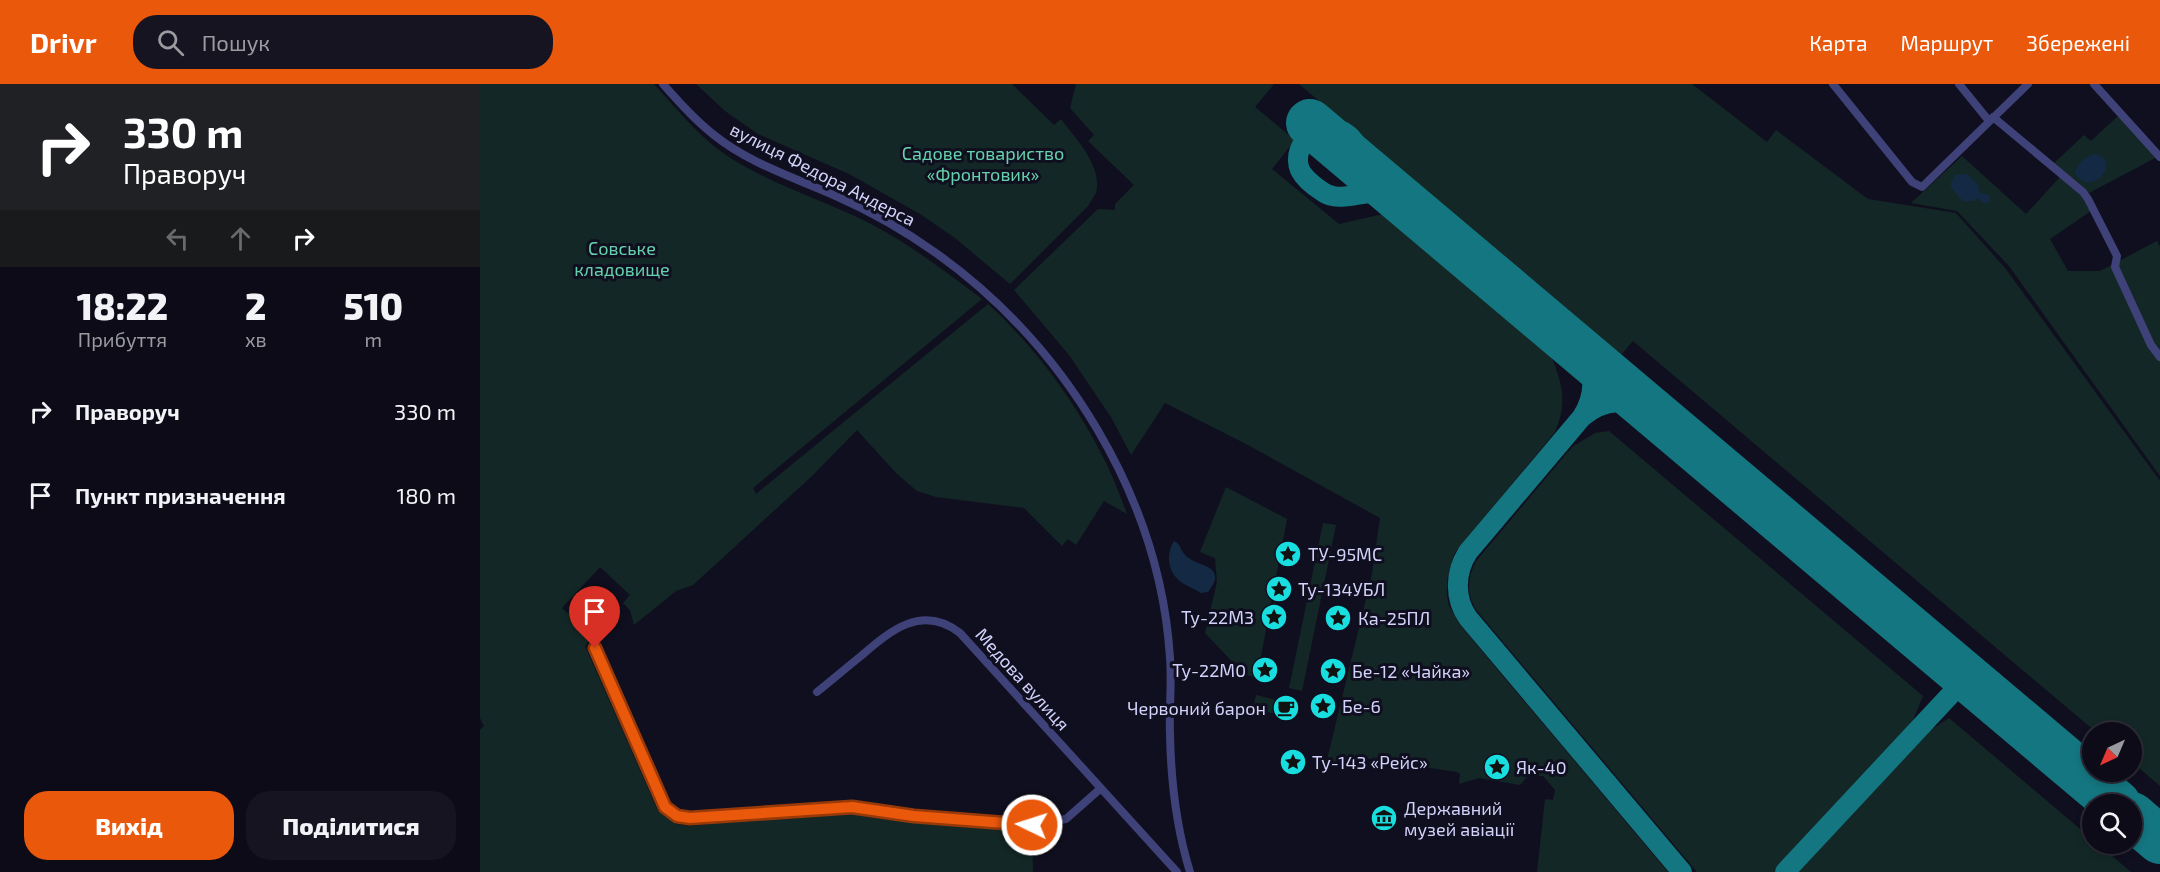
<!DOCTYPE html>
<html lang="uk">
<head>
<meta charset="utf-8">
<style>
	:root { --surface:#0c0b17; --page:#151420; --text:#f1f3f6; --muted:#9a9ba1; --line:#2c2b36; --accent:#ea580c }
	body { margin:0; font-family:"Exo 2",sans-serif; background:var(--page); color:var(--text); height:100vh; display:flex; flex-direction:column; font-size:22px; white-space:nowrap }
	* { box-sizing:border-box; margin:0 }
	p { font-size:20px; color:var(--muted) }
	.icon { flex:none; width:33px; height:33px; fill:none; stroke:currentColor; stroke-width:2; stroke-linecap:round; stroke-linejoin:round }
	.map { position:relative; flex:1; overflow:hidden }
	.side { display:flex; flex-direction:column; background:var(--surface); width:480px }
	.side>* { flex:none }
	.hud { background:#202124; color:#fff; overflow:hidden }
	.needle { width:39px; rotate:224deg }
	.fabs { position:absolute; left:1602px; top:638px; display:grid; gap:12px }
	.fabs a { display:grid; place-items:center; width:60px; height:60px; border-radius:50%; background:var(--surface); box-shadow:0 3px 9px #0003,0 0 0 2px var(--line); font-size:30px }
	.pin { position:absolute; display:grid; place-items:center; width:51px; height:51px; color:#fff; margin:-62px -26px; border-radius:50% 50% 50% 0; rotate:-45deg; box-shadow:0 0 6px #0007 }
	.pin .icon { rotate:45deg }
	.me { position:absolute; width:66px; margin:-33px; rotate:274deg; stroke-linejoin:round; filter:drop-shadow(0 0 4px #0008) }
	.turn { display:flex; align-items:center; gap:21px; height:126px; padding:0 24px; font-size:27px }
	.turn .icon { width:78px; height:78px; stroke-width:2.5 }
	.turn b { display:block; font-size:42px; line-height:51px }
	.lanes { display:flex; align-items:center; height:57px; padding:0 24px; background:#0003; justify-content:center; gap:30px; direction:ltr }
	.lanes .off { opacity:.35 }
	.eta { display:flex; justify-content:space-evenly; align-items:center; height:102px; text-align:center }
	.eta b { font-size:36px; font-weight:800; line-height:42px }
	.primary-button { display:flex; gap:12px; margin-top:auto; padding:12px 24px }
	.primary-button a { flex:1; height:69px; border-radius:24px; background:var(--accent); color:#fff; font-size:24px; font-weight:800; line-height:69px; text-align:center }
	.primary-button a+a { background:var(--page); color:var(--text) }
	ul { padding:0; list-style:none }
	li { display:flex; align-items:center; gap:18px; height:84px; padding:0 24px }
	li div { flex:1 }
	li b { display:block; font-size:22px }
	li em { font-style:normal }
	header { display:flex; align-items:center; gap:36px; box-sizing:border-box; height:84px; padding:0 30px; background:var(--accent); color:#fff }
	header strong { font-size:28px }
	nav { display:flex; gap:33px; margin-inline-start:auto; font-size:21px }
	.search { width:420px; height:54px; background:var(--page); display:flex; align-items:center; gap:15px; box-sizing:border-box; padding:0 21px; border-radius:24px; color:var(--muted); font-size:22px }
	main { display:flex; flex:1; min-height:0 }
	.map>svg:first-child { display:block }
	.green { fill:#132826 }
	.water { fill:#142a44 }
	.lines { fill:none; stroke-linecap:round; stroke-linejoin:round }
	.taxiway { stroke:#147680; stroke-width:20 }
	.runway { stroke:#147680; stroke-width:48 }
	.minor { stroke:#3f4279; stroke-width:8 }
	.route-casing { stroke:#983908; stroke-width:15 }
	.route { stroke:#ea580c; stroke-width:10 }
	.labels { text-anchor:middle; dominant-baseline:central; stroke-width:6; stroke-linejoin:round; paint-order:stroke }
	.park-label { font-size:18px; fill:#66d2ad; stroke:#100f1f }
	.street-label { font-size:18px; fill:#d3d2fa; stroke:#100f1f }
	.poi-label { font-size:18px; fill:#d3d2fa; stroke:#100f1f; text-anchor:start }
</style>
</head>
<body>
<header>
<strong>Drivr</strong>
<div class="search"><svg class="icon" aria-label="search" viewBox="0 0 24 24"><circle cx="10" cy="10" r="6"/><path d="M15 15l6 6"/></svg>Пошук</div>
<nav><a>Карта</a><a>Маршрут</a><a>Збережені</a></nav>
</header>
<main>
<section class="side">
<div class="hud">
<div class="turn"><svg class="icon" aria-label="right" viewBox="0 0 24 24"><path d="M7 20v-9h11M14 6l5 5-5 5"/></svg><div><b>330 m</b>Праворуч</div></div>
<div class="lanes"><svg class="icon off" aria-label="left" viewBox="0 0 24 24"><path d="M17 20v-9H6M10 6l-5 5 5 5"/></svg><svg class="icon off" aria-label="ahead" viewBox="0 0 24 24"><path d="M12 20V5M6 11l6-6 6 6"/></svg><svg class="icon" aria-label="right" viewBox="0 0 24 24"><path d="M7 20v-9h11M14 6l5 5-5 5"/></svg></div>
</div>
<div class="eta">
<div><b>18:22</b><p>Прибуття</p></div>
<div><b>2</b><p>хв</p></div>
<div><b>510</b><p>m</p></div>
</div>
<ul>
<li><svg class="icon" aria-label="right" viewBox="0 0 24 24"><path d="M7 20v-9h11M14 6l5 5-5 5"/></svg><div><b>Праворуч</b></div><em>330 m</em></li>
<li><svg class="icon" aria-label="arrive" viewBox="0 0 24 24"><path d="M6 21V4h12l-3 4 3 4H6"/></svg><div><b>Пункт призначення</b></div><em>180 m</em></li>
</ul>
<div class="primary-button"><a>Вихід</a><a>Поділитися</a></div>
</section>
<div class="map">
<svg width="1680" height="788" viewBox="0 0 1680 788">
	<rect width="100%" height="100%" fill="#100f1f"/>
	<path class="green" d="M 0,0 L 174,0 C 195,23 214,47 239,66 C 284,99 342,115 391,140 C 431,161 466,188 502,215 L 273,404 L 276,410 L 508,220 C 555,263 595,317 624,375 C 633,392 640,412 647,430 L 624,417 L 596,461 L 588,455 L 582,462 L 544,424 L 456,413 L 437,407 L 416,389 L 377,346 L 332,392 L 213,501 L 196,507 L 154,541 L 150,526 L 143,519 L 150,511 L 120,483 L 82,524 L 113,551 L 105,562 L 178,727 L 196,740 L 211,742 L 315,731 L 363,728 L 444,739 L 552,748 L 553,788 L 0,788 L 0,646 L 4,642 L 0,634 Z
		M 216,0 L 532,0 L 574,41 L 581,35 C 595,54 623,82 616,109 C 614,113 610,118 608,122 L 530,200 L 475,154 L 440,130 L 369,90 L 278,50 L 245,27 Z
		M 596,0 L 794,0 L 775,23 L 815,56 L 792,85 L 859,140 L 903,130 L 1072,274 C 1083,302 1087,319 1075,348 L 974,470 L 967,496 L 967,512 L 969,522 L 980,541 L 1188,788 L 1057,788 L 1065,715 L 1073,716 L 1075,706 L 1063,692 L 1048,692 L 1040,701 L 999,694 L 979,700 L 980,690 L 977,688 L 878,673 L 875,683 L 847,676 L 892,490 L 900,434 L 766,360 L 685,319 L 651,371 L 631,333 L 589,271 L 534,206 L 618,125 L 635,126 L 635,120 L 654,101 L 608,57 L 614,51 L 590,24 Z
		M 819,0 L 1212,0 L 1287,58 L 1296,46 L 1388,115 L 1476,129 L 1525,184 L 1680,397 L 1680,702 L 1652,678 L 1652,648 L 1616,648 L 1153,257 L 1141,271 Z
		M 1639,31 L 1677,73 L 1609,109 L 1573,80 L 1604,51 L 1611,57 Z
		M 1482,72 L 1546,130 L 1580,93 L 1600,109 L 1611,127 L 1570,155 L 1588,187 L 1620,187 L 1677,157 L 1680,163 L 1680,392 L 1529,182 L 1477,127 L 1431,119 Z
		M 1129,347 L 1443,612 L 1431,641 L 1294,788 L 1217,788 L 997,527 C 986,511 987,492 997,476 L 1092,363 L 1115,349 Z
		M 746,403 L 807,435 L 777,593 L 765,591 L 725,549 L 737,498 L 735,474 L 720,468 Z
		M 843,439 L 856,441 L 822,607 L 809,604 Z
		M 776,611 L 800,617 L 797,630 L 773,625 Z
		M 1469,634 L 1612,755 L 1612,759 L 1617,759 L 1651,788 L 1316,788 L 1443,651 Z"/>
	<path class="water" d="M 1614,70 C 1645,76 1610,116 1595,89 C 1598,79 1603,74 1614,70 Z
		M 1487,90 L 1498,101 L 1500,109 L 1507,110 L 1510,114 L 1509,118 L 1505,120 L 1497,114 L 1494,117 L 1483,117 L 1471,104 L 1471,98 L 1476,91 Z
		M 694,457 C 701,460 700,466 706,472 C 718,483 749,481 728,508 L 721,509 C 715,505 709,503 704,500 C 688,491 685,471 694,457 Z"/>
	<g class="lines">
		<path class="taxiway" d="M 893,92 C 884,80 879,58 867,50 C 844,33 809,59 820,86 C 824,94 835,103 843,108 C 857,118 877,109 893,109 C 905,109 916,115 927,121
			M 1085,254 C 1111,278 1122,300 1102,333 L 988,468 C 975,488 974,514 988,534 L 1202,788
			M 1102,333 C 1125,314 1148,314 1173,329
			M 1305,788 L 1487,593"/>
		<path class="runway" d="M 830,39 L 1637,720
			M 1652,732 L 1680,756"/>
		<path class="minor" d="M 183,0 C 199,18 215,36 234,51 C 270,80 316,94 358,113 C 392,128 425,147 456,169 C 585,261 680,414 690,574 C 692,600 689,626 690,651 C 691,698 696,743 710,788
			M 1353,0 L 1432,98 L 1442,103 L 1548,0
			M 1479,0 L 1509,37
			M 1614,0 L 1680,73
			M 1513,33 L 1603,108 L 1608,115 L 1637,172 L 1635,183 L 1671,261 L 1680,273
			M 115,564 L 185,723 L 197,732 L 210,734 L 372,723 L 434,733 L 552,741 L 586,735 L 620,705
			M 337,608 C 352,596 366,584 381,572 C 411,546 442,520 480,549 L 697,788"/>
	</g>
	<g class="lines">
		<defs>
			<path id="route" d="M 115,564 L 185,723 L 197,732 L 210,734 L 372,723 L 434,732 L 552,741"/>
		</defs>
		<use href="#route" class="route-casing"/>
		<use href="#route" class="route"/>
	</g>
	<defs>
		<symbol id="sight-disc" viewBox="-11 -11 22 22"><circle r="9.5" fill="#18dee0" stroke="#100f1f"/><path d="M0-6L1.8-2.2L6-1.7L2.9 1.2L3.7 5.4L0 3.3L-3.7 5.4L-2.9 1.2L-6-1.7L-1.8-2.2Z" fill="#111"/></symbol>
		<symbol id="cafe-disc" viewBox="-11 -11 22 22"><circle r="9.5" fill="#18dee0" stroke="#100f1f"/><path d="M-5.5-4.5H6V0H3Q3 3.5 0 3.5H-2.5Q-5.5 3.5-5.5 0ZM3-3.2v2h1.7v-2ZM-6 4.5H4V6H-6Z" fill="#111"/></symbol>
		<symbol id="museum-disc" viewBox="-11 -11 22 22"><circle r="9.5" fill="#18dee0" stroke="#100f1f"/><path d="M0-6L6-3V-2H-6V-3ZM-5-1h2V3h-2ZM-1-1h2V3h-2ZM3-1h2V3H3ZM-6 4H6V6H-6Z" fill="#111"/></symbol>
	</defs>
	<g fill-rule="evenodd">
		<use href="#sight-disc" x="793" y="455" width="30" height="30"/>
		<use href="#sight-disc" x="784" y="490" width="30" height="30"/>
		<use href="#sight-disc" x="779" y="518" width="30" height="30"/>
		<use href="#sight-disc" x="843" y="519" width="30" height="30"/>
		<use href="#sight-disc" x="770" y="571" width="30" height="30"/>
		<use href="#sight-disc" x="838" y="572" width="30" height="30"/>
		<use href="#sight-disc" x="828" y="607" width="30" height="30"/>
		<use href="#cafe-disc" x="791" y="609" width="30" height="30"/>
		<use href="#sight-disc" x="798" y="663" width="30" height="30"/>
		<use href="#sight-disc" x="1002" y="668" width="30" height="30"/>
		<use href="#museum-disc" x="889" y="719" width="30" height="30"/>
	</g>
	<g class="labels">
		<g class="park-label">
			<text x="503" y="69">Садове товариство<tspan x="503" dy="21">«Фронтовик»</tspan></text>
			<text x="142" y="164">Совське<tspan x="142" dy="21">кладовище</tspan></text>
		</g>
		<g class="street-label">
			<text transform="translate(343 90) rotate(27)">вулиця Федора Андерса</text>
			<text transform="translate(543 595) rotate(48)">Медова вулиця</text>
		</g>
		<g class="poi-label">
			<text x="828" y="470">ТУ-95МС</text>
			<text x="818" y="505">Ту-134УБЛ</text>
			<text x="774" y="533" text-anchor="end">Ту-22М3</text>
			<text x="878" y="534">Ка-25ПЛ</text>
			<text x="766" y="586" text-anchor="end">Ту-22М0</text>
			<text x="872" y="587">Бе-12 «Чайка»</text>
			<text x="862" y="622">Бе-6</text>
			<text x="786" y="624" text-anchor="end">Червоний барон</text>
			<text x="832" y="678">Ту-143 «Рейс»</text>
			<text x="1036" y="683">Як-40</text>
			<text x="924" y="724">Державний<tspan x="924" dy="21">музей авіації</tspan></text>
		</g>
	</g>
</svg>
<div class="fabs">
<a><svg class="needle" viewBox="-14 -14 28 28"><path d="M0-13l5 13h-10z" fill="#e53935"/><path d="M0 13l5-13h-10z" fill="#9a9ba1"/></svg></a>
<a><svg class="icon" aria-label="search" viewBox="0 0 24 24"><circle cx="10" cy="10" r="6"/><path d="M15 15l6 6"/></svg></a>
</div>
<div class="pin" style="left:115px;top:564px;background:#d93025"><svg class="icon" aria-label="arrive" viewBox="0 0 24 24"><path d="M6 21V4h12l-3 4 3 4H6"/></svg></div>
<svg class="me" style="left:552px;top:741px" viewBox="-20 -20 40 40"><circle r="17" fill="#ea580c" stroke="#fff" stroke-width="3"/><path d="M0-11L8 9 0 5-8 9z" fill="#fff"/></svg>
</div>
</main>
</body>
</html>
